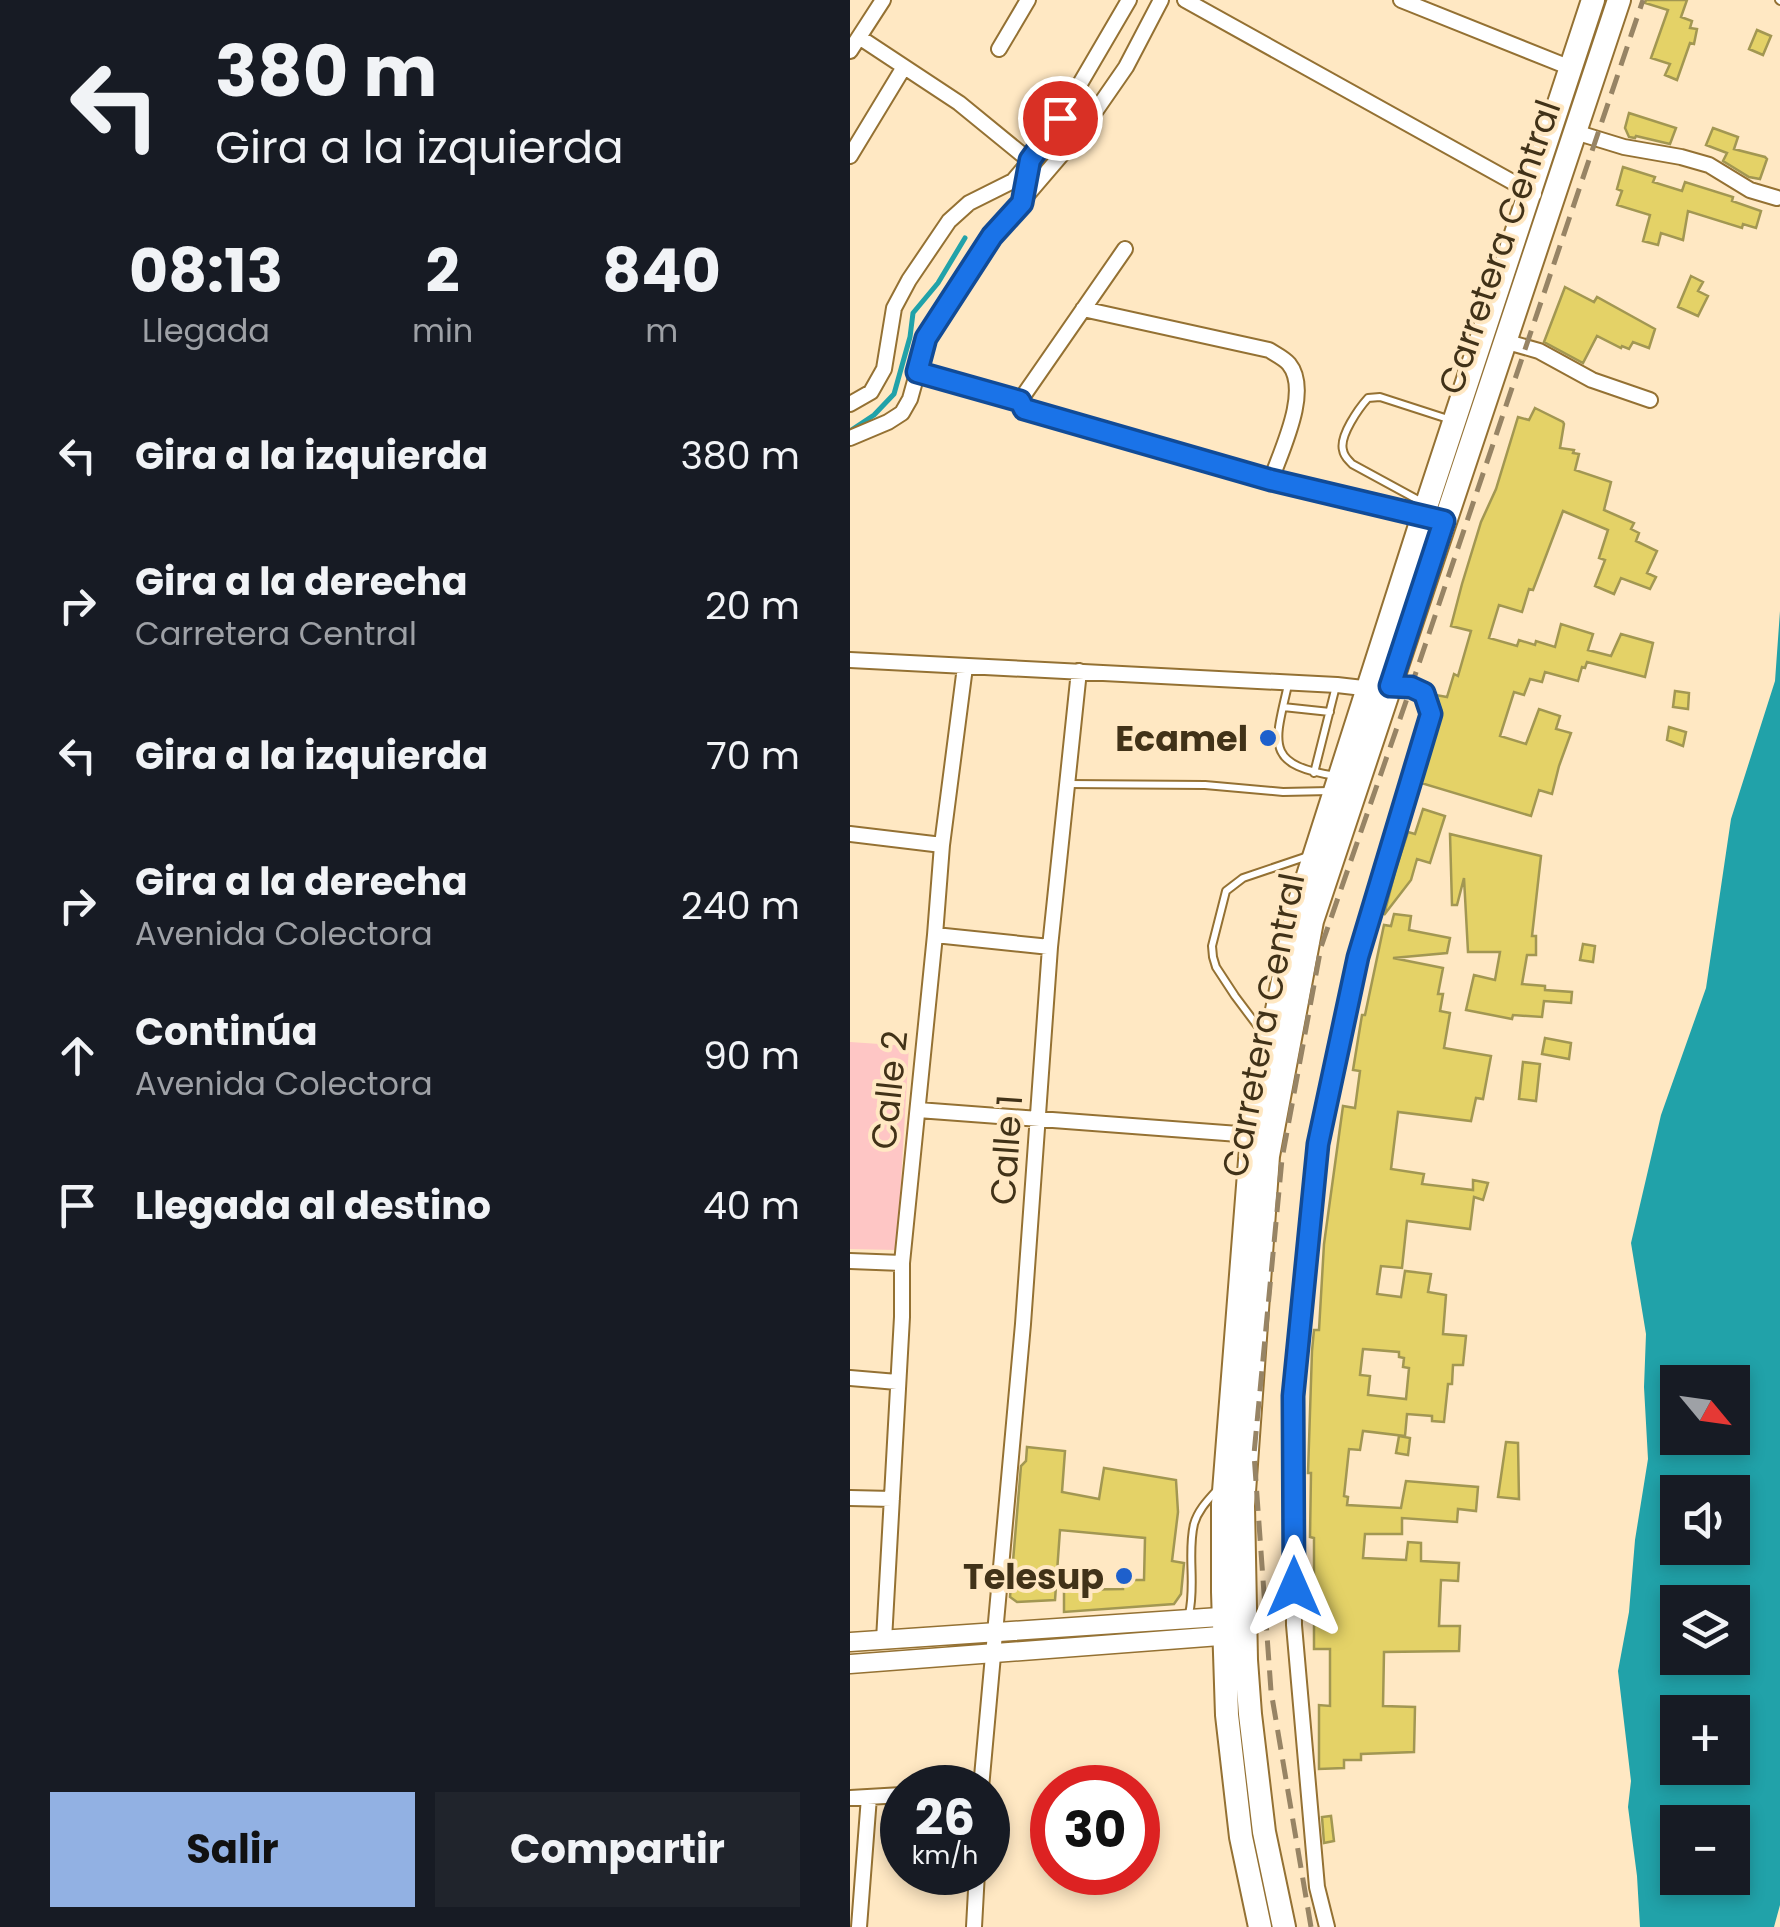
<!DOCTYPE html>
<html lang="es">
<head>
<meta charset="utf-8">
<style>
	:root { --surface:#171b24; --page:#20242c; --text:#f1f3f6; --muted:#9ea1a6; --accent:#92b1e3 }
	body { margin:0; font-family:Poppins,sans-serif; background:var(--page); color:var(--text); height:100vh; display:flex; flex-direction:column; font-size:38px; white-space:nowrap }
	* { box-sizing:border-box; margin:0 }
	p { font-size:32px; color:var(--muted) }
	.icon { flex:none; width:55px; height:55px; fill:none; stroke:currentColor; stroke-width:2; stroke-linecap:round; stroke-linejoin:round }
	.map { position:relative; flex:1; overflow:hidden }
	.sheet { display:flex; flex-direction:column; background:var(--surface); width:850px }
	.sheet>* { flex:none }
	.top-card { background:#171b24; color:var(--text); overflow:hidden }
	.needle { width:65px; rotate:119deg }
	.fabs { position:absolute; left:810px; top:1365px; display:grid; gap:20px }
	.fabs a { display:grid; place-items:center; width:90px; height:90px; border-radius:0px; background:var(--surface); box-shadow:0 5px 15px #0003; font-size:50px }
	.speed { position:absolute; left:30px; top:1765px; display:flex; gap:20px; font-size:50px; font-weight:700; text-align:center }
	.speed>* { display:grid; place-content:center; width:130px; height:130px; border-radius:50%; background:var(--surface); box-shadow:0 5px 15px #0003; line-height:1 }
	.speed small { font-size:25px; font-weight:400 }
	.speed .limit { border:15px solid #d22; background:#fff; color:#111 }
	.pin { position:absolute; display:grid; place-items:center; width:85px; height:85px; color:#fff; margin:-42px; border:5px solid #fff; border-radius:50%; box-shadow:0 2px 10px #0007 }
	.me { position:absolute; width:110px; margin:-55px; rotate:0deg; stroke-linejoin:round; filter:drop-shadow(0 0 8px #0008) }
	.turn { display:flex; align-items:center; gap:35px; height:210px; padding:0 50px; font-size:45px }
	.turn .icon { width:130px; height:130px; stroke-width:2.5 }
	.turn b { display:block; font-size:70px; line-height:85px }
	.eta { display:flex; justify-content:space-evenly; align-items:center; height:170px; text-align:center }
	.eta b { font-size:60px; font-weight:700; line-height:70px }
	.action { display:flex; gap:20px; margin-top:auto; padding:20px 50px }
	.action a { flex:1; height:115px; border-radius:0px; background:var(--accent); color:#111; font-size:40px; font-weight:700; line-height:115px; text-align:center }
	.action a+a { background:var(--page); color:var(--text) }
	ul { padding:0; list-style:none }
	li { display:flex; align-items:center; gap:30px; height:150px; padding:0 50px }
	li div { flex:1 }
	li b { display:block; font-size:38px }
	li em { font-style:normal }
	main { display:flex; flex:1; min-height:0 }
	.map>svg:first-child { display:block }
	.green { fill:#fec6c5 }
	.water { fill:#21a2a9; fill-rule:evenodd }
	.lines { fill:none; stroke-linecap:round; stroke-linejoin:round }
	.stream { stroke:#21a2a9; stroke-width:5 }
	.building { fill:#e4d267; stroke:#a29752; stroke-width:2.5; fill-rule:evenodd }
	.service-casing { stroke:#947133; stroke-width:10 }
	.minor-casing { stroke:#947133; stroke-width:18 }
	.tertiary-casing { stroke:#947133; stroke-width:21 }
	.trunk-casing { stroke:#947133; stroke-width:26 }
	.service { stroke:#fff; stroke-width:6 }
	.minor { stroke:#fff; stroke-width:14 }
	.tertiary { stroke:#fff; stroke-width:18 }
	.trunk { stroke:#fff; stroke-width:22 }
	.rail { stroke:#978465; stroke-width:5; stroke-dasharray:20 10; stroke-linecap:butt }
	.route-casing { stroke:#114b97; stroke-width:25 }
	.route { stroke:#1a73e8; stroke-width:18 }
	.poi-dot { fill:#1e60cc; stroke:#ffe8c3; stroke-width:4 }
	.labels { text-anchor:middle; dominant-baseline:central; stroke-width:8; stroke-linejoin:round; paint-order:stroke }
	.street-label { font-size:35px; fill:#413218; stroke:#ffe8c3 }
	.poi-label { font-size:35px; font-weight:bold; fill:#413218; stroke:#ffe8c3; text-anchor:end }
</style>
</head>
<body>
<main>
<section class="sheet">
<div class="top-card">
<div class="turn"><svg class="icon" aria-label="left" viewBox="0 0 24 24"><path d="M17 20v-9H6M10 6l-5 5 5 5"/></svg><div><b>380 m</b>Gira a la izquierda</div></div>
</div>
<div class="eta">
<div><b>08:13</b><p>Llegada</p></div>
<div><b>2</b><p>min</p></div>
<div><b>840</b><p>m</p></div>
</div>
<ul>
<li><svg class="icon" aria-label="left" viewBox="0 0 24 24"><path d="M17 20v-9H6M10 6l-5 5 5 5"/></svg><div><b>Gira a la izquierda</b></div><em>380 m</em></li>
<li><svg class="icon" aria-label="right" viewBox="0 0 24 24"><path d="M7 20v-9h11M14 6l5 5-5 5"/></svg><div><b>Gira a la derecha</b><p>Carretera Central</p></div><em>20 m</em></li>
<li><svg class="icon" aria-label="left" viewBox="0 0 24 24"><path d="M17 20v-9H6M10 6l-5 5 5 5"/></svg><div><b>Gira a la izquierda</b></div><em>70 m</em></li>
<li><svg class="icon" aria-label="right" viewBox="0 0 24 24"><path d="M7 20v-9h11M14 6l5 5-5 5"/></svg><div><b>Gira a la derecha</b><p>Avenida Colectora</p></div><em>240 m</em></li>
<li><svg class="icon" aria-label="ahead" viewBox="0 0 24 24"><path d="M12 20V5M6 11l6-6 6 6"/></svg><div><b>Continúa</b><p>Avenida Colectora</p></div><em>90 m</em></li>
<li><svg class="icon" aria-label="arrive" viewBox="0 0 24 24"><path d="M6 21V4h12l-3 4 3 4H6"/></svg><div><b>Llegada al destino</b></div><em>40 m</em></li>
</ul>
<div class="action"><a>Salir</a><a>Compartir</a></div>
</section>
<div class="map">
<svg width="930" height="1927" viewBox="0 0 930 1927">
	<rect width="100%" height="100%" fill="#ffe8c3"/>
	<path class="green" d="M 0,1042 L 59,1046 L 47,1250 L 0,1249 Z"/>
	<path class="water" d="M 930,611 L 930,1905 L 924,1927 L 790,1927 L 787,1876 L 778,1807 L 781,1781 L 768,1671 L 779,1612 L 785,1540 L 798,1459 L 794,1387 L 796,1334 L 781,1243 L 811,1115 L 856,988 L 881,819 L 925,681 ZM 828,1382 L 882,1382 L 882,1438 L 828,1438 ZM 828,1492 L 882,1492 L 882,1548 L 828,1548 ZM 828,1602 L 882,1602 L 882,1658 L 828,1658 ZM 828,1712 L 882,1712 L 882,1768 L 828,1768 ZM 828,1822 L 882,1822 L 882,1878 L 828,1878 Z"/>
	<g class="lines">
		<path class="stream" d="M 0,431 L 24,415 L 44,394 L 60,337 L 63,313 L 88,283 L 115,238"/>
	</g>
	<path class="building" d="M 796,0 L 837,0 L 831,17 L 842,21 L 840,28 L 847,29 L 844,44 L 840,43 L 827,80 L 815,75 L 820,64 L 801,58 L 818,10 L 795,3 Z
		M 907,30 L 921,36 L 913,55 L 899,49 Z
		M 779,113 L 826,128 L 820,144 L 786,136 L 785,138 L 779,137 L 775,128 Z
		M 863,128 L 888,137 L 884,149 L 915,157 L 917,159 L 910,179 L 899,177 L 873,161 L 877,153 L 856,145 Z
		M 773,167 L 805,177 L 803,182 L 832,191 L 835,182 L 883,197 L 882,201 L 911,211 L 906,228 L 893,224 L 892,228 L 838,211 L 833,240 L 811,233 L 808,245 L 793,241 L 800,215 L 767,205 L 772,191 L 767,189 Z
		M 841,276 L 853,282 L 848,291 L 858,296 L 848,316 L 828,307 Z
		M 715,287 L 744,302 L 747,297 L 805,329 L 799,348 L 783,342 L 779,349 L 772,346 L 771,348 L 747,336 L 733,363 L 694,342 Z
		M 685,408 L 713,422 L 714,424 L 710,448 L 724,450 L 723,453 L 729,454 L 725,470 L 761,482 L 754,510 L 784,523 L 781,529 L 789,533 L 786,541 L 807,551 L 797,573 L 806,577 L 800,589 L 771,578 L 764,594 L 745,586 L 755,560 L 749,558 L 758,530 L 713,511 L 683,590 L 679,589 L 672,612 L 649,605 L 639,638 L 667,646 L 669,640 L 685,645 L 686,641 L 705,647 L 711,624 L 743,634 L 738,650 L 761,656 L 771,634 L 803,643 L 795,677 L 737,662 L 735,668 L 732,667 L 728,681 L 695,672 L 692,682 L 680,679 L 674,695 L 664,692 L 650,736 L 676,744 L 689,709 L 710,716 L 706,729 L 721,733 L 709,766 L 702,794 L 689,790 L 681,816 L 571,783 L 592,713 L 586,695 L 597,697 L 604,674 L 608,676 L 621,631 L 601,626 L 612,584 L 631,522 L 646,489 L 668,417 L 679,420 Z
		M 825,691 L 839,693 L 838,709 L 823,707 Z
		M 819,727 L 836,732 L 833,746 L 817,740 Z
		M 573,809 L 595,816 L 580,863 L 567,859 L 561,880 L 534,915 L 546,868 L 558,832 L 565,834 Z
		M 600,834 L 691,856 L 682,936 L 686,936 L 686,955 L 677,955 L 672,984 L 695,986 L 695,990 L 722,992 L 721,1003 L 694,1001 L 692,1017 L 663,1015 L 662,1019 L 616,1010 L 624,975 L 645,980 L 650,952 L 618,952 L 614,878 L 607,905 L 602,905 Z
		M 544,914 L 561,916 L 559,930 L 600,938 L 597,953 L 543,958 L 593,968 L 588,994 L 593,994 L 590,1011 L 600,1013 L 594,1048 L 641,1056 L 633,1099 L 626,1098 L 621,1121 L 548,1112 L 541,1169 L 574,1174 L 572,1184 L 623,1190 L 623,1180 L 638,1183 L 633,1200 L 624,1197 L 620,1229 L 557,1221 L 552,1268 L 531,1266 L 527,1294 L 551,1297 L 555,1271 L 581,1274 L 578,1292 L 596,1295 L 593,1334 L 616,1336 L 613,1365 L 603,1365 L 602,1384 L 598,1384 L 594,1422 L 582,1421 L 582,1416 L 557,1414 L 555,1436 L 513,1431 L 510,1450 L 499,1449 L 494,1496 L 498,1497 L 497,1505 L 551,1508 L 556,1481 L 628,1487 L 626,1511 L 608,1509 L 607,1522 L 552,1518 L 552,1534 L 515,1534 L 513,1558 L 556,1560 L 558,1542 L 571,1543 L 571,1561 L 609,1563 L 608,1581 L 591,1580 L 589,1626 L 610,1626 L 609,1651 L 534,1652 L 533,1706 L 565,1707 L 564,1752 L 511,1754 L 511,1760 L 494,1760 L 494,1768 L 469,1769 L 469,1705 L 480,1706 L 480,1649 L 464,1649 L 464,1538 L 460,1537 L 461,1473 L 458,1473 L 462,1351 L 464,1330 L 469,1330 L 474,1244 L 493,1106 L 505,1108 L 510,1071 L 503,1070 L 512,1015 L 515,1015 L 534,925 L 541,926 ZM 513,1349 L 549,1352 L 549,1357 L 554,1358 L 553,1367 L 559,1368 L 556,1399 L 518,1395 L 520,1376 L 510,1375 Z
		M 733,944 L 745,946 L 743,962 L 730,960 Z
		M 695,1038 L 721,1043 L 719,1059 L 692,1054 Z
		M 673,1062 L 690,1064 L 686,1101 L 669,1099 Z
		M 549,1436 L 560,1438 L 558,1455 L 546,1453 Z
		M 656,1442 L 668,1443 L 669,1499 L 648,1497 Z
		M 177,1447 L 215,1451 L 212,1492 L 249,1499 L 254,1468 L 326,1480 L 328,1512 L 322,1561 L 334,1563 L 331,1594 L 324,1604 L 214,1612 L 214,1590 L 273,1589 L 273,1580 L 294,1580 L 295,1538 L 210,1530 L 205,1600 L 167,1602 L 160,1597 L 171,1466 L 176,1461 Z
		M 481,1816 L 484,1841 L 474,1843 L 472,1817 Z"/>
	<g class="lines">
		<defs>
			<path id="service" d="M 929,0 L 930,1
				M 570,501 L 502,464 C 498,459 494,457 493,450 C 489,436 509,408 518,398 L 530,397 L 598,419
				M 438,685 C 424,745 415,765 486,776
				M 433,707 L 480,712
				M 464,773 L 486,686
				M 218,784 L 355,785 L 433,792 L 480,791
				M 415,1036 L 385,996 L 366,967 L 363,957 L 362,946 L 376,891 L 393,878 L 458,856
				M 339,1614 C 346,1585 337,1553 344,1524 C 348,1510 358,1500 367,1490"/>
			<path id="minor" d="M 335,0 L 684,194
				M 551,0 L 721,68
				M 9,37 L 109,103 L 180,161 L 178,169
				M 149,49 L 178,0
				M 0,51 L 33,0
				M 725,132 L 774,147 L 831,157 L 859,165 L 900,190 L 927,198
				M 0,156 L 54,67
				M 275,249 L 171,399 L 171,406 L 421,480 L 579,518
				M 233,309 L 419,350 C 425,354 434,358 439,364 C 461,391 431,451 421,480
				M 654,341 L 689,351 L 742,380 L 800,400
				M 67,372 L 170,401
				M 0,404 L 21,392 L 34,369 L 44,308 L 59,280 L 99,221 L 119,203 L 163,181 L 186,154 L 210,118 L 279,0
				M 0,438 L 38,422 L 52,413 L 60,399 L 77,338 L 142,236 L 231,132 L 276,67 L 311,0
				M 0,660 L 487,685 C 495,686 504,687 513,688 C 535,689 553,683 574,693 L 581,714 L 508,957 L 468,1144 L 443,1396 L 444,1625 L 467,1887 L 477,1927
				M 0,834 L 92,845
				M 85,935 L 200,947
				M 68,1110 L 402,1135
				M 0,1261 L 52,1263
				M 0,1378 L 47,1382
				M 0,1498 L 42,1499
				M 34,1640 L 52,1317 L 52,1263 L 85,935 L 92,845 L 115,667
				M 131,1788 L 173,1324 L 200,947 L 229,671
				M 0,1798 L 52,1795
				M 9,1927 L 19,1797
				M 124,1927 L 127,1872"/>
			<path id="tertiary" d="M 0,1642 L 384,1616
				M 0,1664 L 383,1635"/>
			<path id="trunk" d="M 410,1927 L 391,1837 L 377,1715 L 373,1592 L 373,1504 L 402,1135 L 447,910 L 573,516 L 743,0
				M 434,1927 L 414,1832 L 400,1714 L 396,1660 L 393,1506 L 418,1156 L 462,921 L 769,0"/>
		</defs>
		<use href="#service" class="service-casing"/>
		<use href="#minor" class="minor-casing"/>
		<use href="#tertiary" class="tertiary-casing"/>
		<use href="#trunk" class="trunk-casing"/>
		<use href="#service" class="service"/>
		<use href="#minor" class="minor"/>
		<use href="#tertiary" class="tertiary"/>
		<use href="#trunk" class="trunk"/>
		<path class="rail" d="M 461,1927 L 421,1691 L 404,1454 L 432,1159 L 471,947 L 561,687 L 793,0"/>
	</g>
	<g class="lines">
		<defs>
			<path id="route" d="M 210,118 L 180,160 L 172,203 L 142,236 L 76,338 L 67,372 L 170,401 L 174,409 L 421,480 L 594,521 L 540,686 L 561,687 L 574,693 L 581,714 L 508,957 L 468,1144 L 443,1396 L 444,1587"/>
		</defs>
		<use href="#route" class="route-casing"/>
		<use href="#route" class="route"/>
	</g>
	<g class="poi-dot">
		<circle cx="418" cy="738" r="10"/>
		<circle cx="274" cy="1576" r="10"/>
	</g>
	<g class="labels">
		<g class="street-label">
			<text transform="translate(649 247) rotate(-71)">Carretera Central</text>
			<text transform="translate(413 1025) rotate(-79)">Carretera Central</text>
			<text transform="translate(39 1090) rotate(-84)">Calle 2</text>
			<text transform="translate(156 1150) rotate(-86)">Calle 1</text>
		</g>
		<g class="poi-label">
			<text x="398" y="738">Ecamel</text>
			<text x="254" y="1576">Telesup</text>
		</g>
	</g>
</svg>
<div class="fabs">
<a><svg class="needle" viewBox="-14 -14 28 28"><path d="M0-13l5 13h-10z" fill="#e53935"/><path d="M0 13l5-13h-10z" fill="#9ea1a6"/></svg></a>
<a><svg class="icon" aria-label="sound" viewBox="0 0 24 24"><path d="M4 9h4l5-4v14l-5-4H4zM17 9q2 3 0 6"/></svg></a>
<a><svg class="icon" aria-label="layers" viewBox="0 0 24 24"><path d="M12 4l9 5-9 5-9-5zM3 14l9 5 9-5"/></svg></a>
<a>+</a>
<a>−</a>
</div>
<div class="speed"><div>26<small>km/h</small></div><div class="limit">30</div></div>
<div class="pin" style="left:210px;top:118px;background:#d93025"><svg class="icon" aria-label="arrive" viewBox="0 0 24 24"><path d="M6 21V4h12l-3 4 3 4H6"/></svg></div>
<svg class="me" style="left:444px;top:1587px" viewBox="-20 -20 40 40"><path d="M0-17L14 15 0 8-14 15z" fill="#1a73e8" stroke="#fff" stroke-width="4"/></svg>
</div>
</main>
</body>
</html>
